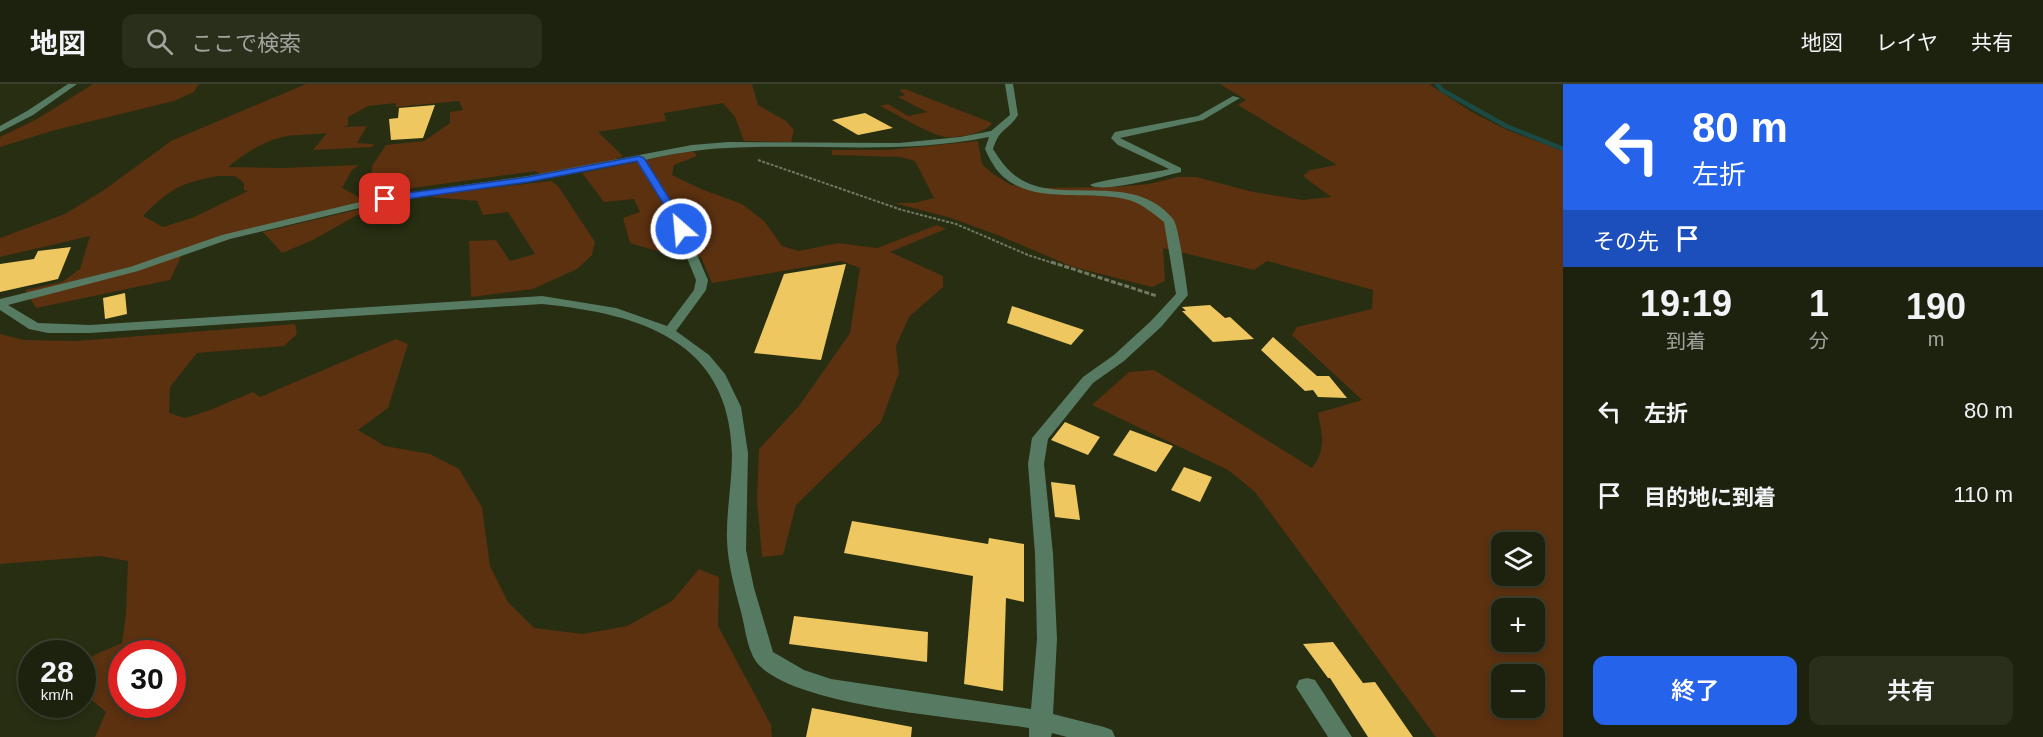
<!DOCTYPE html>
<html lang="ja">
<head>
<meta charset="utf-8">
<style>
	:root { --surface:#1d220e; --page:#2a2f1c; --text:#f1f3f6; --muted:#a0a49e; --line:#3b3f2e; --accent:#2563eb }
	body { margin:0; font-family:Helvetica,"Noto Sans JP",sans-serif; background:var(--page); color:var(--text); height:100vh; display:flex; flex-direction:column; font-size:22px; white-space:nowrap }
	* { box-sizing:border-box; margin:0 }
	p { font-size:20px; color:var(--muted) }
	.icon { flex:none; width:33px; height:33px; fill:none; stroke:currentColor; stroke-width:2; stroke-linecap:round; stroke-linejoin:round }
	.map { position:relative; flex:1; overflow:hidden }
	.panel { display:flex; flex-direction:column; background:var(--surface); width:480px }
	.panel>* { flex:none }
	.guide { background:#2563eb; color:#fff; overflow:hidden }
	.tools { position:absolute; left:1491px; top:448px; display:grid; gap:12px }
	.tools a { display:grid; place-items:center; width:54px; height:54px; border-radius:12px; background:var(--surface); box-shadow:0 3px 9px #0003,0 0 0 2px var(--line); font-size:30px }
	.speed { position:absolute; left:18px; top:556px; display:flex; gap:12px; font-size:30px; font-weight:700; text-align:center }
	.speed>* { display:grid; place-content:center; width:78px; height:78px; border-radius:50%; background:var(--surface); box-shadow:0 3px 9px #0003,0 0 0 2px var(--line); line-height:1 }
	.speed small { font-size:15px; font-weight:400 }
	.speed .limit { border:9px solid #d22; background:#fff; color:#111 }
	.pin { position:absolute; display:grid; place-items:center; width:51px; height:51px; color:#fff; margin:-26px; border-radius:12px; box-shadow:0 3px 9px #0006 }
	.me { position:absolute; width:66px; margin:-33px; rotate:333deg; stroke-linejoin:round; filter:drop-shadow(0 0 4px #0008) }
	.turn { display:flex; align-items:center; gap:21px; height:126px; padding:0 30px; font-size:27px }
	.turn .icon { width:78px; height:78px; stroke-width:2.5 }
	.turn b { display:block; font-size:42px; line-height:51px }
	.then { display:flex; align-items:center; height:57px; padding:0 30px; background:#0003; gap:12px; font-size:22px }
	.eta { display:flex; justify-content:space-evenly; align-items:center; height:102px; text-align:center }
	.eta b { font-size:36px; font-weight:600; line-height:42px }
	.cta { display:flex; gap:12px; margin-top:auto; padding:12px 30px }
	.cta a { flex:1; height:69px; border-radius:12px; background:var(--accent); color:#fff; font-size:24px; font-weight:600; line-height:69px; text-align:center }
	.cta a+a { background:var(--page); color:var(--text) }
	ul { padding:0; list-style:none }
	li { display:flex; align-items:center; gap:18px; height:84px; padding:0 30px }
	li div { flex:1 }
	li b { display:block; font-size:22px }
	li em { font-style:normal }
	header { display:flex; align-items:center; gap:36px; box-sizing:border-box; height:84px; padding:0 30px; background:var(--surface); border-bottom:2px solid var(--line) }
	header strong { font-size:28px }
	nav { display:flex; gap:33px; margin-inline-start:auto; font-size:21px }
	.search { width:420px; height:54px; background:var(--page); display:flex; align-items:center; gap:15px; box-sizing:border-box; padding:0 21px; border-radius:12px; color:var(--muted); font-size:22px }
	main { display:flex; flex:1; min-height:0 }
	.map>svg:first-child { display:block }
	.green { fill:#5b3110; fill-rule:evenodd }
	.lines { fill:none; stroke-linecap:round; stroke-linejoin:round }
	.stream { stroke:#1b4a45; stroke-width:4.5 }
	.building { fill:#eec761 }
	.path-far1 { stroke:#727861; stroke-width:2; stroke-dasharray:3 1.5; stroke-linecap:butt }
	.path { stroke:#727861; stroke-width:3; stroke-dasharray:5 2; stroke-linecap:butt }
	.minor { fill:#567b62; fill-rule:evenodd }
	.route { fill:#2563eb; stroke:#184099; stroke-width:1.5 }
</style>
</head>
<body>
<header>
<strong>地図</strong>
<div class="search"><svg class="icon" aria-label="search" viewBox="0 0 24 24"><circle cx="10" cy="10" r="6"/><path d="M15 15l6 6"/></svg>ここで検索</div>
<nav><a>地図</a><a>レイヤ</a><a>共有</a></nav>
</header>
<main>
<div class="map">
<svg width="1563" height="653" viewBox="0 0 1563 653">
	<rect width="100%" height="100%" fill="#272e12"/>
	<path class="green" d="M 93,0 L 199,0 L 194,8 L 174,17 L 55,46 L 0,63 L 0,53 L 37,35 Z
		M 306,0 L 752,0 L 758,21 L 786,37 L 794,46 L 791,58 L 744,57 L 735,33 L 723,19 L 664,29 L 666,37 L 598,48 L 623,72 L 611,77 L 539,90 L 536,87 L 370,110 L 372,82 L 386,61 L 424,57 L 450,39 L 450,28 L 463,26 L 459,17 L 396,23 L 396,19 L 368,22 L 348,33 L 348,41 L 343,43 L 367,42 L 357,59 L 374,60 L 372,63 L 313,66 L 327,49 C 313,51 290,50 279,54 C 260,59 243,71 228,83 L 282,84 L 359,81 L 352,86 L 342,104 L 359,113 L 362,118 L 185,164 L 170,196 L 36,224 L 25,206 L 62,198 L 80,185 L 90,152 L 0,173 L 0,154 L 65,130 L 104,106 L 171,57 ZM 218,92 L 235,92 L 244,99 L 244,106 L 248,107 L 192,134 L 163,143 L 143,132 C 168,106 182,98 218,92 Z
		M 1220,0 L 1429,0 L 1470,27 L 1507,46 L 1563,67 L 1563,653 L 1436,653 L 1255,408 L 1228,386 L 1092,321 L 1129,288 L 1154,286 L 1312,384 C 1327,363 1322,353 1318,329 L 1362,316 L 1292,251 L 1297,243 L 1372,225 L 1373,206 L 1267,177 L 1254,186 L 1163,164 L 1165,197 L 1152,203 L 1073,183 L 1000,152 L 951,134 L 894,119 L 914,119 L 934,114 L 915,77 L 900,73 L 832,71 L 832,66 L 887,66 L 978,57 L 982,80 L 993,90 L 1011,101 L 1033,104 L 1115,103 L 1149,100 L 1178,93 L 1196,93 L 1253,108 L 1303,116 L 1331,113 L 1303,92 L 1310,86 L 1337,81 L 1238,21 L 1246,16 ZM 1502,459 L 1534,459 L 1534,492 L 1502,492 ZM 1502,525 L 1534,525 L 1534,558 L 1502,558 ZM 1502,591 L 1534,591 L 1534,624 L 1502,624 Z
		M 905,5 L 992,39 C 987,49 955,55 945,53 C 927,49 898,31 880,22 L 888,20 L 908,32 L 927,28 L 898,13 L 905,11 L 899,6 Z
		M 685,68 L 694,68 L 697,72 L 674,81 L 672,91 L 701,105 L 742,120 L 764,137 L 782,162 L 799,167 L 838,159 L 877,164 L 937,141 L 946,145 L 890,168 L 943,192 L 943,203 L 909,233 L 896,262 L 899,289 L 881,338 L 796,421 L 783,471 L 762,473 L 757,415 L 759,365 L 799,322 L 850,249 L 860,184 L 841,177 L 712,199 L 701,173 L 677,173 L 630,159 L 623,134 L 640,128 L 634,115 L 604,118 L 582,89 Z
		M 551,97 L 558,102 L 595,158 L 592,171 L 577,185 L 533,205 L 471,213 L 469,157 L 496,156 L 510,177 L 535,170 L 508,128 L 483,131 L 477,117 L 431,113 L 446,109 Z
		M 373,122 L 313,156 L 282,169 L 263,148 Z
		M 295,240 L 297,250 L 284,262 L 197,269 L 170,303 L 169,329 L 185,334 L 210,326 L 253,308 L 260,313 L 396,255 L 408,260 L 388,324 L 358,346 L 385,362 L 430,370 L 459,385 L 482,423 L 490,482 L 508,518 L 534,544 L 583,550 L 627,542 L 672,517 L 699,485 L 719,493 L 718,542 L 771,641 L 772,653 L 95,653 L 106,628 L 83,609 C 82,568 88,575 122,559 L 126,531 L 128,477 L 100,472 L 0,480 L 0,250 L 24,256 L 76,257 ZM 122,570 L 172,570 L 172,621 L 122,621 Z"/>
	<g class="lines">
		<path class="stream" d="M 1437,0 L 1442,6 L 1506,42 L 1563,65"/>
	</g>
	<path class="building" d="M 435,21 L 423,54 L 391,56 L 389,35 L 398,34 L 399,24 Z
		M 865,29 L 893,44 L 858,51 L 832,36 Z
		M 71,163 L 58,195 L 0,208 L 0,180 L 34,175 L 38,167 Z
		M 846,180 L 821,276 L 754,269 L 784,190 Z
		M 125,209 L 127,230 L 105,235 L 103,214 Z
		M 1210,221 L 1225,234 L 1230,233 L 1254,255 L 1213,258 L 1182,227 L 1186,227 L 1182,223 Z
		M 1012,222 L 1084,246 L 1071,261 L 1007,239 Z
		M 1273,253 L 1317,292 L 1329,292 L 1347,314 L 1318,313 L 1313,306 L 1305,307 L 1261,266 Z
		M 1065,338 L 1100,353 L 1088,371 L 1051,356 Z
		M 1130,346 L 1173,362 L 1156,388 L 1113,371 Z
		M 1184,383 L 1212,393 L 1200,418 L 1171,406 Z
		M 1051,398 L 1075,401 L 1080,436 L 1055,433 Z
		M 852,437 L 988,460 L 989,454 L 1024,460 L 1024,518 L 1006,514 L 1003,607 L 964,600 L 973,492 L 844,469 Z
		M 794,532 L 928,548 L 927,578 L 789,560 Z
		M 1333,558 L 1363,599 L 1375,598 L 1413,653 L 1368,653 L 1330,594 L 1328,594 L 1303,560 Z
		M 812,624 L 912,643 L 911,653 L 806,653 Z"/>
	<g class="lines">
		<path class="path-far1" d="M 758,76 L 902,126 L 956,140 L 1028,171 L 1056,180"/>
		<path class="path" d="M 1051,178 L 1157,212"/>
		<path class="minor" d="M 68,0 L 77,0 L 33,31 L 0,48 L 0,42 L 27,27 Z
			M 1005,0 L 1013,0 L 1018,31 C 1007,48 1000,43 993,65 C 1000,76 1006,85 1017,93 C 1058,123 1133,85 1173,135 C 1179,142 1186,198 1188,211 L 1161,243 L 1124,277 L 1093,299 L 1048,355 L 1044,380 L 1053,470 L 1057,555 L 1053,630 L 1104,643 L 1112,646 L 1115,653 L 1067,653 L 1052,649 L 1051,653 L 1029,653 L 1029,644 C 967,634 805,624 761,583 C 747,570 746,546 741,528 C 735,505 728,481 727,457 C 726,428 732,400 732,371 C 730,256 640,230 542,220 L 90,249 L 48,249 L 29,245 L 0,226 L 0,215 L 130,183 L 222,151 L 385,112 L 528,92 L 692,61 L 728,58 L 899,59 L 960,53 L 991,47 L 1010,31 ZM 989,53 L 985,65 C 988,72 992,79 996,85 C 1027,124 1087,104 1129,116 C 1142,120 1153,129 1164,138 L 1176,210 L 1151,237 L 1114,271 L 1083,293 L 1032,354 L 1028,380 L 1035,470 L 1037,555 L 1031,625 L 831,595 L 804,586 L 773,568 L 754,504 L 746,466 L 748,369 L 741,323 L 725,290 L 709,271 L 676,247 L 706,206 L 708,196 L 678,127 L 645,76 C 672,70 699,65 727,64 C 816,59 899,71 989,53 ZM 636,77 L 668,127 L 696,196 L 694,206 L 667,242 L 616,224 L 542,212 L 90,241 L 38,239 L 8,221 L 138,187 L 230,155 L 385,118 L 528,98 Z
			M 1233,12 L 1240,14 L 1203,36 L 1120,54 L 1181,84 L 1181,88 C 1164,92 1103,110 1090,101 C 1095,97 1157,88 1169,85 L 1118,61 L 1111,54 L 1115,48 L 1198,32 Z
			M 1307,594 L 1315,596 L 1352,653 L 1328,653 L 1296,603 L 1299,596 Z"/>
	</g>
	<path class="route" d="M 639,72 L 644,74 L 677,127 L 686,145 L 684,147 L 676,145 L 668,127 L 637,77 L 528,98 L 385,118 L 380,115 L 385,112 L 528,93 Z"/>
</svg>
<div class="tools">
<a><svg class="icon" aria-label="layers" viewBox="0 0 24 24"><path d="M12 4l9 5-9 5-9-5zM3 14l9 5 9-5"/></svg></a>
<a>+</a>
<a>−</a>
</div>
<div class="speed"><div>28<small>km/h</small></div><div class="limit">30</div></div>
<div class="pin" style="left:385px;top:115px;background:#d93025"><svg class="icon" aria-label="arrive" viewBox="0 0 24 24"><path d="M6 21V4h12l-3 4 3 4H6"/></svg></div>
<svg class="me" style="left:681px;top:145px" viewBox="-20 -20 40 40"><circle r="17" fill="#2563eb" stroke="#fff" stroke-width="3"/><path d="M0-11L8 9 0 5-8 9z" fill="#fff"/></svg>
</div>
<section class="panel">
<div class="guide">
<div class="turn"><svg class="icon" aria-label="left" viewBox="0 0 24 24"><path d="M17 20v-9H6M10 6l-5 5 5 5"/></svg><div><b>80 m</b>左折</div></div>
<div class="then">その先<svg class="icon" aria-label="arrive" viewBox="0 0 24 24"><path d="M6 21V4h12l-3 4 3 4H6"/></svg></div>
</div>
<div class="eta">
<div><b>19:19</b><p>到着</p></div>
<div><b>1</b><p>分</p></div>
<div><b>190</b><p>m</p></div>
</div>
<ul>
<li><svg class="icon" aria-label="left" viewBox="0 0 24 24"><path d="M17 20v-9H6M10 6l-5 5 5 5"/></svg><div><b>左折</b></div><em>80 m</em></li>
<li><svg class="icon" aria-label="arrive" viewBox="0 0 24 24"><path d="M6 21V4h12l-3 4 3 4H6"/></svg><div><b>目的地に到着</b></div><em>110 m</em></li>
</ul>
<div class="cta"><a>終了</a><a>共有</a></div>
</section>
</main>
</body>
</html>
